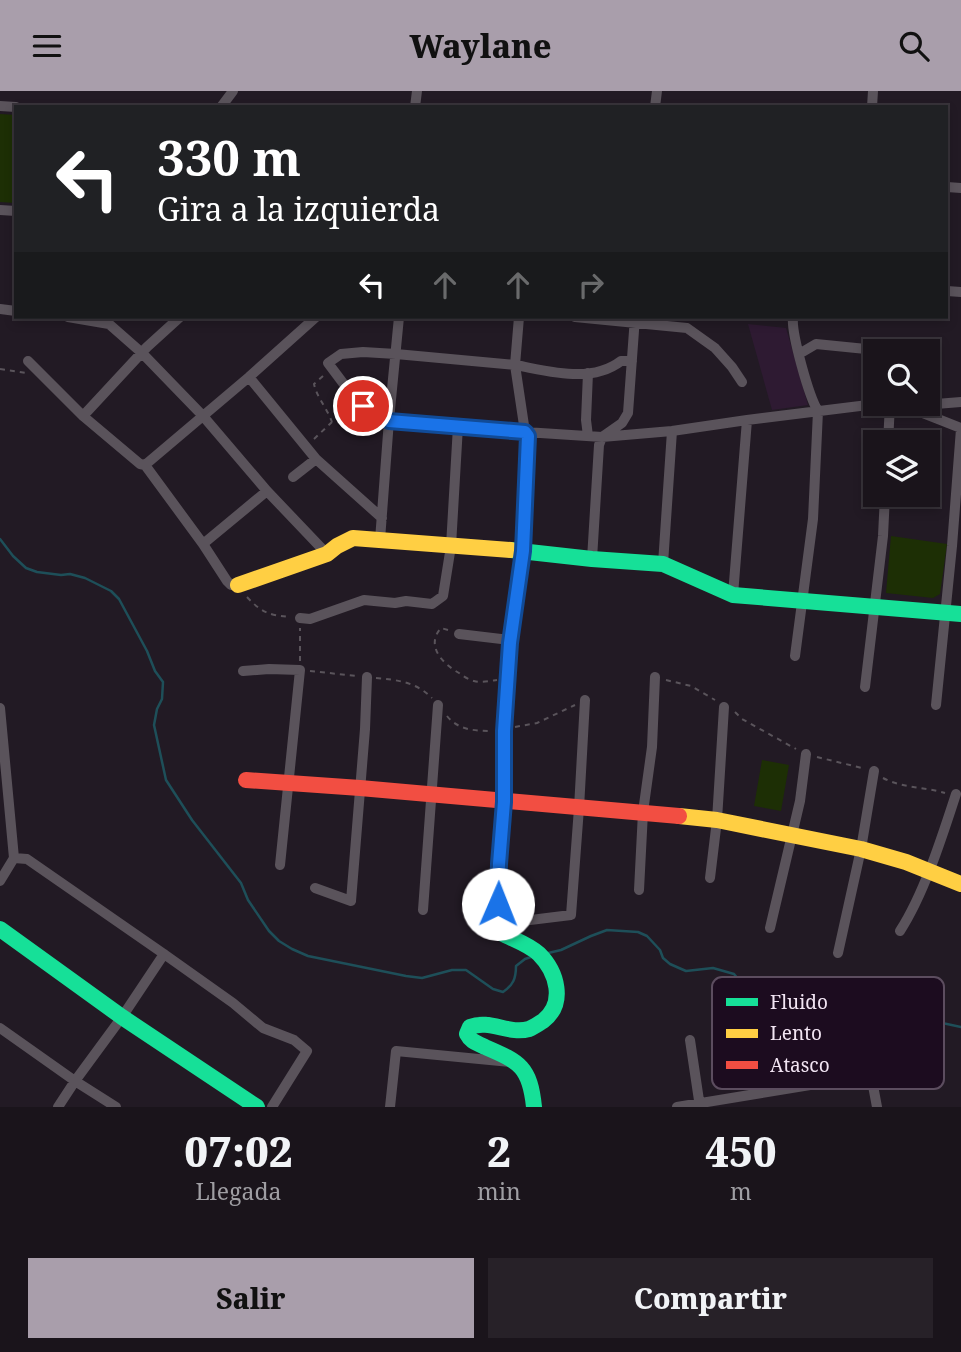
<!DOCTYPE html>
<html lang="es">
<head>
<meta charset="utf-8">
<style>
	:root { --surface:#1a141b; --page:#272128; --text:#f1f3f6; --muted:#9f9ea3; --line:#38333a; --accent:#a99eab }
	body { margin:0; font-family:"Noto Serif",serif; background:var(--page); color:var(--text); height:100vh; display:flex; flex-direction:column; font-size:26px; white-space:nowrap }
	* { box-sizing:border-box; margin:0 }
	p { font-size:23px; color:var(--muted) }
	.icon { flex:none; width:38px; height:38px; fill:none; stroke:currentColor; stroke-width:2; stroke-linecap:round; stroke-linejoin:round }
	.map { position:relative; height:1016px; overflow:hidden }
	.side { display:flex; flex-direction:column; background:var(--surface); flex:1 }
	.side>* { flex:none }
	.banner { position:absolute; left:14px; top:14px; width:934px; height:214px; border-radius:0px; box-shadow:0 4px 10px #0003,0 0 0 2px var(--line); background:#202124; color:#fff; overflow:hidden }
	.fabs { position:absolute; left:863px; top:248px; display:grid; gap:14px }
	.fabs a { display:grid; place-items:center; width:77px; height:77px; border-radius:0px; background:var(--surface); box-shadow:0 4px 10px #0003,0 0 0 2px var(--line); font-size:35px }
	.pin { position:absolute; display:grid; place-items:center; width:60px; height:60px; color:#fff; margin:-30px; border:4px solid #fff; border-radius:50%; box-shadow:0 2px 7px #0007 }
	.me { position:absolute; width:77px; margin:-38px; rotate:1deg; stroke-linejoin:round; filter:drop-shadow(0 0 5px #0008) }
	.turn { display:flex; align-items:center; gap:24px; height:147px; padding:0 28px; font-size:32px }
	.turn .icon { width:91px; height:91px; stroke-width:2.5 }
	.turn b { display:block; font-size:49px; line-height:60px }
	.lanes { display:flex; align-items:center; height:66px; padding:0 28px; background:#0003; justify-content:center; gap:35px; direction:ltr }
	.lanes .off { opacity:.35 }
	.eta { display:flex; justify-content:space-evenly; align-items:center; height:119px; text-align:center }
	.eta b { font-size:42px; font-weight:800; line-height:49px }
	.cta { display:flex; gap:14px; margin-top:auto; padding:14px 28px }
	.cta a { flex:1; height:80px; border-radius:0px; background:var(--accent); color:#111; font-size:28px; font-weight:800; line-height:80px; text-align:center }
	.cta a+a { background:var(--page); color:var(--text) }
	header { display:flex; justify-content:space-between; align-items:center; height:91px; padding:0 28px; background:var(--accent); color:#111; font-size:32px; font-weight:800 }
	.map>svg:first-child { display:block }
	.built { fill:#2e1a32 }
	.green { fill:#1d2f05 }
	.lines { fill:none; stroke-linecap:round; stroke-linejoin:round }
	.stream { stroke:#1e4f59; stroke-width:2.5 }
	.path { stroke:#5a545b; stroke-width:2; stroke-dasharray:5 5; stroke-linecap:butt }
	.street { stroke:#5a535b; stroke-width:10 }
	.fast { stroke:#16e098; stroke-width:16 }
	.slow { stroke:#ffcf43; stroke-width:16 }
	.jam { stroke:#f24e42; stroke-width:16 }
	.route-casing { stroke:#114b97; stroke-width:18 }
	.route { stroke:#1a73e8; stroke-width:12 }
	.key { fill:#1c0c1f; stroke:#5c4d5f; stroke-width:2 }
	.key-label { font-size:19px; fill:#f2e5f3 }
</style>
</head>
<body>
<header><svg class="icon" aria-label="menu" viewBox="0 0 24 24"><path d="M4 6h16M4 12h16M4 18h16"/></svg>Waylane<svg class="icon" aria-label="search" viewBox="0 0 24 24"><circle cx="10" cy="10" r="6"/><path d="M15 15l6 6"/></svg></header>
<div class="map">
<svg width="961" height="1016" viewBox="0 0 961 1016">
	<rect width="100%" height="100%" fill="#221a24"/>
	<path class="built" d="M 748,233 L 786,237 L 808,314 L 772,319 Z"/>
	<path class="green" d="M 0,23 L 16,24 L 16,112 L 0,111 Z
		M 891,445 L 947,453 L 940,503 L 933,507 L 886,502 Z
		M 762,669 L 789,674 L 781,720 L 754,715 Z"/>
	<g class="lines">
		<path class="stream" d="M 0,448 L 13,465 L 26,477 L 37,481 L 61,484 L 70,483 L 85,487 L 111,500 L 119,508 L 147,560 L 155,580 L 163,591 L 162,608 L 157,618 L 154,634 L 166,689 L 192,729 L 241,792 L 248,809 L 269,840 L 279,850 L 292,858 L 308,865 L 406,885 L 422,887 L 452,879 L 466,879 L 493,898 L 503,901 C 513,894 516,888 516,875 L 525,868 L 531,866
			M 544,863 L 561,859 L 591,845 L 607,839 L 638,841 L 647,845 L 660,859 L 663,867 L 670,873 L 679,877 L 686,880 L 713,877 L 734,883 L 762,917 L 772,924 L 784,928 L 793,929 L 806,926 L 824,917 L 854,892 L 867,889 L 880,890 L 933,930 L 961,936"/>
		<path class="path" d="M 0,278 L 26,282
			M 323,285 L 314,293 C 317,307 327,317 332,331
			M 314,348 L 332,331 C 342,333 347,327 354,322
			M 247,506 C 262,522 269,524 290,526
			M 448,539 L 441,537 C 425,555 443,573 459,582 C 463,585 469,589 474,590 C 481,592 490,590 497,589
			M 300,570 L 300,537
			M 310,580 L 357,585
			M 376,587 C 398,589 416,591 432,607
			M 666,589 L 691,595 L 715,609
			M 735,621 L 742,628 L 796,658
			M 447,625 C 458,639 475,640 492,640
			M 515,636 L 537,632 L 575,614
			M 817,666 L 862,677
			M 883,687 C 902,697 925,696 945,702"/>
		<path class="street" d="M 0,15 L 16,16
			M 221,16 L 233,0
			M 415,16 L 417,0
			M 655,16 L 657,0
			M 872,16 L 873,0
			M 947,96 L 961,97
			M 0,119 L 16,120
			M 947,200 L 961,201
			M 0,218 L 16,220
			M 68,226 L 109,233 L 142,262 L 203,325 L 267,400 L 327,463
			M 519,226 L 515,274 C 549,280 591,293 621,270 L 632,270
			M 575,226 L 687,237 L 715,257 L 732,276 L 742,291
			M 793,226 C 791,242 809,306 818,320 L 813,428 L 795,565
			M 799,263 L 816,253 L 896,261
			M 28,270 L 83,325 L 140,373 L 145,374 L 203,453 L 227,490 L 231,494 L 238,494
			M 249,286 L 316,368 L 382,427
			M 900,313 L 961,337
			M 911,315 L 961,311
			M 83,325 L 147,256 L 180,226
			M 588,345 L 586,329 L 588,282
			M 888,352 L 890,313
			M 145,374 L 249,286 L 316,226
			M 293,386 L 316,368
			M 380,449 L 389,329 L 399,226
			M 203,453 L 267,400
			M 592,468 L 599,354 L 602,346 L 622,332 L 628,322 L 635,226
			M 663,473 L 672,340
			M 733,504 L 747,329
			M 300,527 L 310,528 L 364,509 L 395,512 L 406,510 L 432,513 L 443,505 L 451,455 L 458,335
			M 459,543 L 510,549
			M 243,580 L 269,578 L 300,579 L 280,774
			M 865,596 L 883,445 L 885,404
			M 936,614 L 952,455 L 961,338
			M 0,617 L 14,767 L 0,790
			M 504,711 L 504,641 L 510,552 L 523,460 L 528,346 L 525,341 L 515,274 L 396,263 L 363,261 L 341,263 L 328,272 L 352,304 L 363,315 L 389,329 L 525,341 L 602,346 L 672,340 L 747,329 L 876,313
			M 14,767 L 27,768 L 164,863 L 233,912 L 263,937 L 294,949 L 307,960 L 272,1016
			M 710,787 L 717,729 L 724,616
			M 315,797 L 351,810 L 365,638 L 367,586
			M 639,799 L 643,721 L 652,656 L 655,586
			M 423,819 L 438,614
			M 498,833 L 571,824 L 579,717 L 585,609
			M 770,837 L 800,710 L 806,663
			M 900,840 C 924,803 942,746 956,703
			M 838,862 L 861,758 L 874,680
			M 0,937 L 75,990 L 116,1016
			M 690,949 L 700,1016
			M 58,1016 L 75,990 L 122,926 L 164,863
			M 390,1016 L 396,960 L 511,971
			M 677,1016 L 871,984 L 877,1016"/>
		<path class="fast" d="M 511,459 L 592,468 L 663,473 L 733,504 L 961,523
			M 504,711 L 499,773 L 498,833 L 501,842 C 514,849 528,853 539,863 C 557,881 566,912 543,930 C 538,933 534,936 529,938 C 509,944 490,928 470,936 L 467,943 C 471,951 477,952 485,956 C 520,971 530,976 534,1016
			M 0,838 L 122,926 L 257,1016"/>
		<path class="slow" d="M 238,494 L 327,463 L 337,455 L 353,447 L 511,459
			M 679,725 L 717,729 L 861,758 L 906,771 L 961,793"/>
		<path class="jam" d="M 246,689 L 360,697 L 679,725"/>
	</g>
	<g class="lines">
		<defs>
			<path id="route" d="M 363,315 L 389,330 L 525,341 L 528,345 L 523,460 L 510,552 L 504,640 L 504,711 L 499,773 L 498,813"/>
		</defs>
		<use href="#route" class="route-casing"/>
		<use href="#route" class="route"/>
	</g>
	<rect x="712" y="886" width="232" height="112" rx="10" class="key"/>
	<rect x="726" y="907" width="32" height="8" fill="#16e098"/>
	<rect x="726" y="938" width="32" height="9" fill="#ffcf43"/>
	<rect x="726" y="970" width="32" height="8" fill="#f24e42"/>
	<g class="key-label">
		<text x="770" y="918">Fluido</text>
		<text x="770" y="949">Lento</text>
		<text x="770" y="981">Atasco</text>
	</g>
</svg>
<div class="fabs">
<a><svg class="icon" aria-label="search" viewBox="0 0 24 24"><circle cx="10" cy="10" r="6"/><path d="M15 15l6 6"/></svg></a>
<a><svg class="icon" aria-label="layers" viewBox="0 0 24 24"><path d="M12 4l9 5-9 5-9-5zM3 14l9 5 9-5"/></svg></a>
</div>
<div class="pin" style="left:363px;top:315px;background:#d93025"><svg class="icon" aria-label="arrive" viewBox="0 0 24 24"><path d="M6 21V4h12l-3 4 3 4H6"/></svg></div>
<svg class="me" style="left:498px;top:813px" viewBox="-20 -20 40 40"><circle r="19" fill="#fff"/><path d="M0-13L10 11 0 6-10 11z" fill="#1a73e8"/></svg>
<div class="banner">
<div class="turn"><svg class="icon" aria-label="left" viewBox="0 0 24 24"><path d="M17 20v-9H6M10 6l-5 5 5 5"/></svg><div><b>330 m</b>Gira a la izquierda</div></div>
<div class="lanes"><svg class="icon" aria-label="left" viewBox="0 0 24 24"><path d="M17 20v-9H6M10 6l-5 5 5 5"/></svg><svg class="icon off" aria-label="ahead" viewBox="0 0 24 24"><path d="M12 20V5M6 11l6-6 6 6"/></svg><svg class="icon off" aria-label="ahead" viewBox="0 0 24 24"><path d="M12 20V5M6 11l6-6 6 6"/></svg><svg class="icon off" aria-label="right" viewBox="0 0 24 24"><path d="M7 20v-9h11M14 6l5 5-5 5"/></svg></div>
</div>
</div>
<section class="side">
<div class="eta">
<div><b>07:02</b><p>Llegada</p></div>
<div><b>2</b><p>min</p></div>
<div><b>450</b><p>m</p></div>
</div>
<div class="cta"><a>Salir</a><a>Compartir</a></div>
</section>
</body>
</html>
